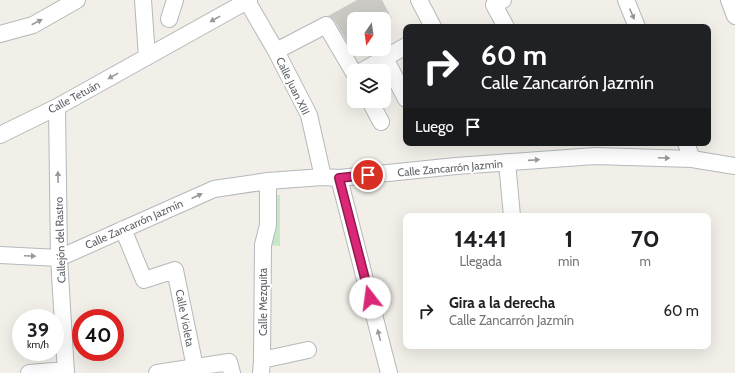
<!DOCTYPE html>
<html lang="es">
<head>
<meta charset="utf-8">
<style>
	:root { --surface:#fff; --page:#f2f2f2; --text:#202124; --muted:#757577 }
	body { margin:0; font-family:Cabin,sans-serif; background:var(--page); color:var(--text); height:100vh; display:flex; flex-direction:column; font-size:15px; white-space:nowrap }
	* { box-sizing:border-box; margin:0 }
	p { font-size:13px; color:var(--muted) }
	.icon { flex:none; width:22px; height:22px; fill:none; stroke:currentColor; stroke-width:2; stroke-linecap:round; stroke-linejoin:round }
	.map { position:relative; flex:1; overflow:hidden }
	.drawer { position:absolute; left:403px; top:213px; width:308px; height:136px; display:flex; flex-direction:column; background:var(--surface); border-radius:8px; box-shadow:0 4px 16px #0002 }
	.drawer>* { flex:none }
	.hud { position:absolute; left:403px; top:24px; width:308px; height:122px; border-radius:8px; box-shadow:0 4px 16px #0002; background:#202124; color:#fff; overflow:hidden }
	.needle { width:26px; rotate:193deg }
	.buttons { position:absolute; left:347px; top:12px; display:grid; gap:8px }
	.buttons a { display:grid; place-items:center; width:44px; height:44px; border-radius:8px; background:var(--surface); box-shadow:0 4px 16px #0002; font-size:20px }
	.speed { position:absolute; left:12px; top:309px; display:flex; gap:8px; font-size:20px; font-weight:700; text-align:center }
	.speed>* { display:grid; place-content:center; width:52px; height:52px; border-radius:50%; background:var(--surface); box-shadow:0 4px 16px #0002; line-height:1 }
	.speed small { font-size:10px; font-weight:400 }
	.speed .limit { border:6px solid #d22; background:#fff; color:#111 }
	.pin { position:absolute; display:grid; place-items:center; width:34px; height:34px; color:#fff; margin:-17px; border:2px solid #fff; border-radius:50%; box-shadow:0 1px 4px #0007 }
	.me { position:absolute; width:44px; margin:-22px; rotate:345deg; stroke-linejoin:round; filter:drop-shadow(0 0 3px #0008) }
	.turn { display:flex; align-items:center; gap:14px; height:84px; padding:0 12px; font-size:18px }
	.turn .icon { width:52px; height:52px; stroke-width:2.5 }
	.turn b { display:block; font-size:28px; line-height:34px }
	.then { display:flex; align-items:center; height:38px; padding:0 12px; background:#0003; gap:8px; font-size:15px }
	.eta { display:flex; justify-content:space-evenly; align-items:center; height:68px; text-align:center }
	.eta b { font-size:24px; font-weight:700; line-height:28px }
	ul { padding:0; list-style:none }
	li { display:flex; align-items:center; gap:12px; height:60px; padding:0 12px }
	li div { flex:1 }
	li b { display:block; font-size:15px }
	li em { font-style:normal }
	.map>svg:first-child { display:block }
	.green { fill:#c5e8c5 }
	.building { fill:#cccac5 }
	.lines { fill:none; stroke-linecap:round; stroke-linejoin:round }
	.minor-casing { stroke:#b5b8bc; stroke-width:18 }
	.minor { stroke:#fff; stroke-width:16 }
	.oneway { fill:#979a9d }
	.route-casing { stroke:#8e194d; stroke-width:10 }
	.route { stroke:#db2777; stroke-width:7 }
	.labels { text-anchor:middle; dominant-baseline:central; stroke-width:4; stroke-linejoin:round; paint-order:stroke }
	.street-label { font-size:11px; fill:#5f6368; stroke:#fff }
</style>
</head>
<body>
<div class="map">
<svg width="735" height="373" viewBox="0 0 735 373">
	<rect width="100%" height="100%" fill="#f1efe8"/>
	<path class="green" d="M 280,195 L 280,246 L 255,244 L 255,238 L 260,238 L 259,196 Z"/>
	<path class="building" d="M 357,0 L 382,0 L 392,19 L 354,19 L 354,44 L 350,47 L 334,20 L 328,16 Z"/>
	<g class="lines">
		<defs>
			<path id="minor" d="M 143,0 L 147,57
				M 419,0 L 433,27
				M 503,0 L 494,5 L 506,27
				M 626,0 L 637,27
				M 729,0 L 735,16
				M 247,1 L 276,51 L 309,115 L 323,177
				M 169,19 L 175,0
				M 0,34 L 33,25 L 77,0
				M 276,51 L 326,25 L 354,73
				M 385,58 L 406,99
				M 362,71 L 406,46
				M 370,101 L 381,122
				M 57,107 L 59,258 L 66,373
				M 0,135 L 57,107 L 249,0
				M 686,143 L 692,159
				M 507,162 L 512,216
				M 339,178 L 389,373
				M 123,229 L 144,280 L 175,270 L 195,367
				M 0,255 L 59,258 L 214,189 L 268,181 L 323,177 L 339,178 L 456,166 L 595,156 L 692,159 L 735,166
				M 262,360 L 308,350
				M 29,373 L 66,370
				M 157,373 L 229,362 L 232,373
				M 261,373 L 262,360 L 263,245 L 268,225 L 268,181"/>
		</defs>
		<use href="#minor" class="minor-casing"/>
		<use href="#minor" class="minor"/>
	</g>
	<defs><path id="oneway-solid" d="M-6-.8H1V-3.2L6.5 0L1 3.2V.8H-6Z"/></defs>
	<g class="oneway">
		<use href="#oneway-solid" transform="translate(632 14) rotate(67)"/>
		<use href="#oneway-solid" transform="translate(215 19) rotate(151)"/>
		<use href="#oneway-solid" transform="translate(37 22) rotate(-27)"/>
		<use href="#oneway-solid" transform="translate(113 76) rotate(151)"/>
		<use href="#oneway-solid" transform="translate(664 158) rotate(2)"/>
		<use href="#oneway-solid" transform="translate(534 160) rotate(-4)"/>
		<use href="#oneway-solid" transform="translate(58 177) rotate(-91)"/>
		<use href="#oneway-solid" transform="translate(197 196) rotate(-24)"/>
		<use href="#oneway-solid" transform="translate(30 256) rotate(2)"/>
		<use href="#oneway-solid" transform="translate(379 335) rotate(-104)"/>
	</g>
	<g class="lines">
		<defs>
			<path id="route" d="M 368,175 L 339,178 L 370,298"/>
		</defs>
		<use href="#route" class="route-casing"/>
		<use href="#route" class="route"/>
	</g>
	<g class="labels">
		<g class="street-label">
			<text transform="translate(293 86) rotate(64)">Calle Juan XIII</text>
			<text transform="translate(74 97) rotate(-28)">Calle Tetuán</text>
			<text transform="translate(450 168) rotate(-5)">Calle Zancarrón Jazmín</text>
			<text transform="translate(134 224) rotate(-24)">Calle Zancarrón Jazmín</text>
			<text transform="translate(60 240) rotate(-92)">Callejón del Rastro</text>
			<text transform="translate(263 302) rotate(-90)">Calle Mezquita</text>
			<text transform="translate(185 318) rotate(79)">Calle Violeta</text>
		</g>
	</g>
</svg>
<div class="buttons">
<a><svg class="needle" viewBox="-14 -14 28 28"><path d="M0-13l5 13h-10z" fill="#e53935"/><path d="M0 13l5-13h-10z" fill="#757577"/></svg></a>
<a><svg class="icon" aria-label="layers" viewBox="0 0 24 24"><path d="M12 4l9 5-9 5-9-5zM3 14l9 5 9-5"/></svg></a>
</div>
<div class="speed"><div>39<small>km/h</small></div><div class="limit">40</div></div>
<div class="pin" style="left:368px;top:175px;background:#d93025"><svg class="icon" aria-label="arrive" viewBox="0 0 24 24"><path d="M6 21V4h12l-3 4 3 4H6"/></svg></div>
<svg class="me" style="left:370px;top:298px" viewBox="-20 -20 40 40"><circle r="19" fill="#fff"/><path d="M0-13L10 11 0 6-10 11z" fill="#db2777"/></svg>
<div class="hud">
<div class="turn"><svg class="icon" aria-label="right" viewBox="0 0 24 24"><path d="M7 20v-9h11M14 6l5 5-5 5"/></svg><div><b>60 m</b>Calle Zancarrón Jazmín</div></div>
<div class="then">Luego<svg class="icon" aria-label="arrive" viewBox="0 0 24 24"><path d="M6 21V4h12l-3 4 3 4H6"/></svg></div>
</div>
<section class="drawer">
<div class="eta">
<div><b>14:41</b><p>Llegada</p></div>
<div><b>1</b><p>min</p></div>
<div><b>70</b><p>m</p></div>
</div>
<ul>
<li><svg class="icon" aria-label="right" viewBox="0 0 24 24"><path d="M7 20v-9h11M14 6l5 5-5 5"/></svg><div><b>Gira a la derecha</b><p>Calle Zancarrón Jazmín</p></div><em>60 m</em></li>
</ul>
</section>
</div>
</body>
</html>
